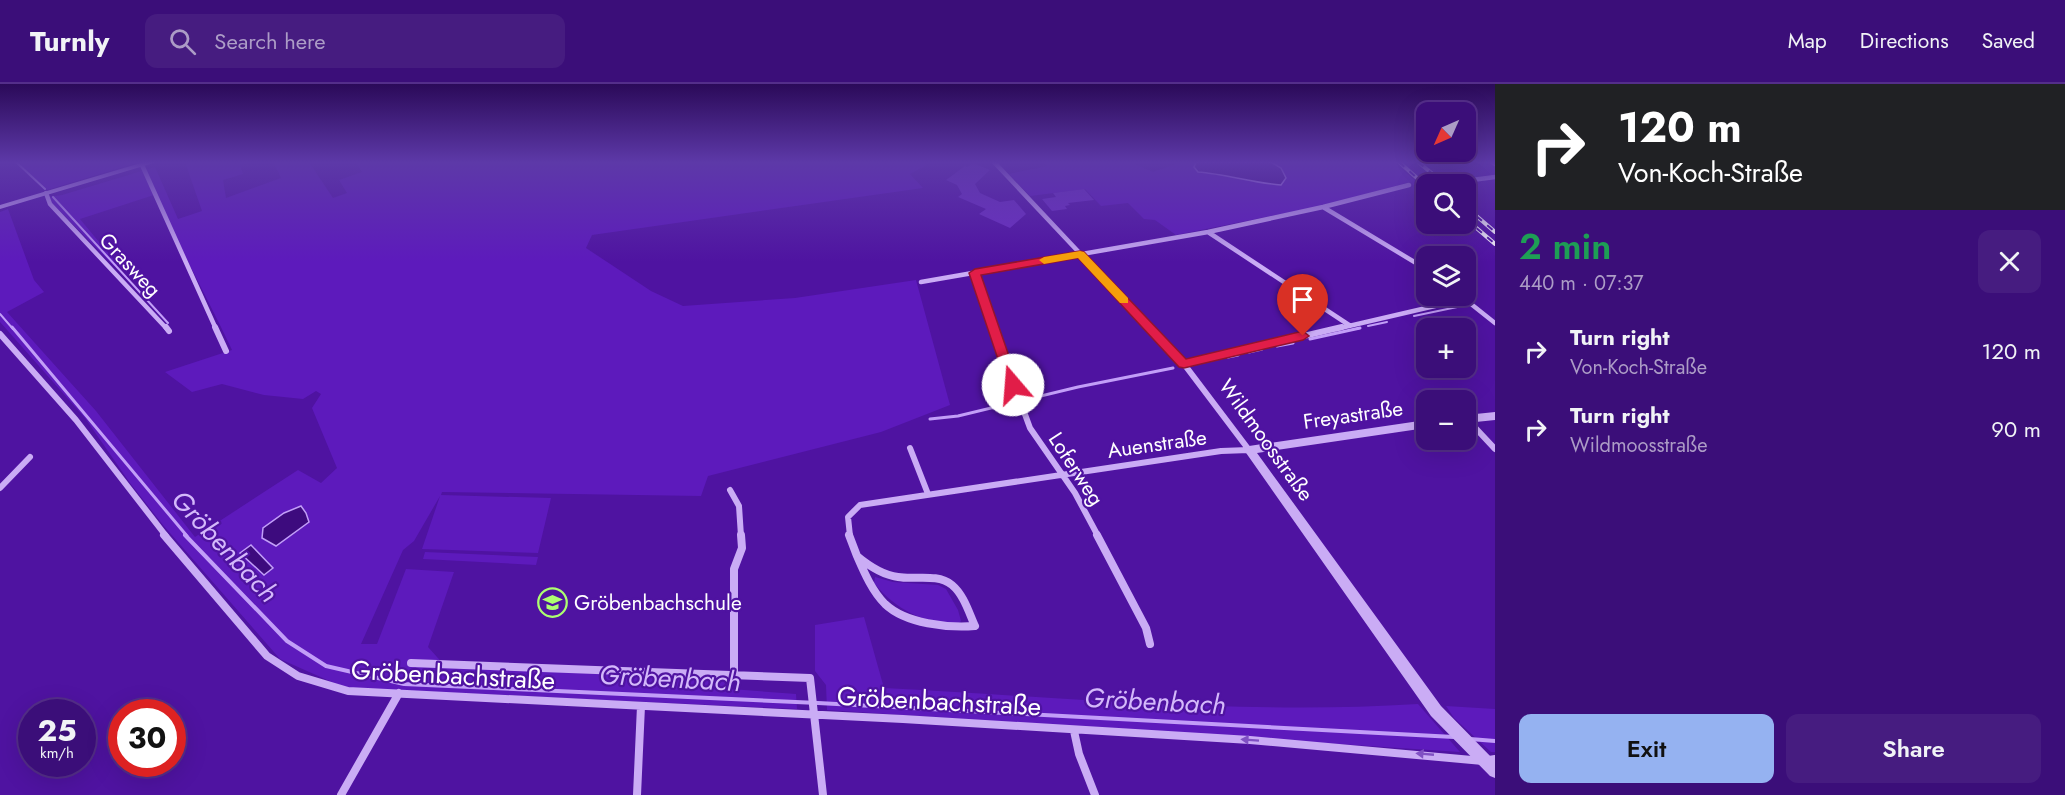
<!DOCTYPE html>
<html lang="en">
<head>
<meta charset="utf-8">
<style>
	:root { --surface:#3b0e79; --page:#461c80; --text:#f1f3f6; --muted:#ac9cc6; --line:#542e8a; --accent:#95b2f1 }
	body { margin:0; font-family:Jost,sans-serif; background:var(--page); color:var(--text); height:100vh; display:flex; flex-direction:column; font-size:22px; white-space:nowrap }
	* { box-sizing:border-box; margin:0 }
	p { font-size:20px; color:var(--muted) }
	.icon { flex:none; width:33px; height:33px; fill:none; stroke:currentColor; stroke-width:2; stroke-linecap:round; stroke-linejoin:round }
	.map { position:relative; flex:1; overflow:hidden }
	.panel { display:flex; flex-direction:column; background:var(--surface); width:570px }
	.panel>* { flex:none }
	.guide { background:#202124; color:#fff; overflow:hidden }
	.needle { width:39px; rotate:225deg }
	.buttons { position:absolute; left:1416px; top:18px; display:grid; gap:12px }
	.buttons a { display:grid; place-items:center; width:60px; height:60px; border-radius:12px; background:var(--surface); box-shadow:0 6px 24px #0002,0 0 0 2px var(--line); font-size:30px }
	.speed { position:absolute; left:18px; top:615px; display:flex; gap:12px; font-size:30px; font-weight:700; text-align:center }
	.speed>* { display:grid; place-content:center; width:78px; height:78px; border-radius:50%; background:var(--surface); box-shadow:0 6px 24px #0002,0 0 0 2px var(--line); line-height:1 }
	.speed small { font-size:15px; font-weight:400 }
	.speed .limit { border:9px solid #d22; background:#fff; color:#111 }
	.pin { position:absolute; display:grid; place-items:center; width:51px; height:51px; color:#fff; margin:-62px -26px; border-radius:50% 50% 50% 0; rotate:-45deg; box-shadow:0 0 6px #0007 }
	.pin .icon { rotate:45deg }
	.me { position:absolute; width:66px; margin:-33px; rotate:342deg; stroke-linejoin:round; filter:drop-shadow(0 0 4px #0008) }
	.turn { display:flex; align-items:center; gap:21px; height:126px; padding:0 24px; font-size:27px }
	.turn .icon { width:78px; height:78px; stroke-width:2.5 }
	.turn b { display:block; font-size:42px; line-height:51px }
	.round { display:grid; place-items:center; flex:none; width:63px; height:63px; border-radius:12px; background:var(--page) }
	.overview { display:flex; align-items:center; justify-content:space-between; height:102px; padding:0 24px }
	h1 { font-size:36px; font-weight:600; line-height:45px; color:#1e9e55 }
	.button { display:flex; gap:12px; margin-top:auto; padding:12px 24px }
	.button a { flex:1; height:69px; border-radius:12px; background:var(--accent); color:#111; font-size:24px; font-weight:600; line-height:69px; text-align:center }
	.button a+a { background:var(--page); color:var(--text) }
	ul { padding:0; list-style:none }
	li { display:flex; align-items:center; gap:18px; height:78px; padding:0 24px }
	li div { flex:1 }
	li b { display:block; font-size:22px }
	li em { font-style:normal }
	header { display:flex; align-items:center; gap:36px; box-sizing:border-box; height:84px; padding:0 30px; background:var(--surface); border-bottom:2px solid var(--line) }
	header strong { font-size:28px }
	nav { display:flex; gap:33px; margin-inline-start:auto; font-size:21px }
	.search { width:420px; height:54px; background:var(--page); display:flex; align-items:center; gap:15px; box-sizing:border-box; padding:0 21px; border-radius:12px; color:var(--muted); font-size:22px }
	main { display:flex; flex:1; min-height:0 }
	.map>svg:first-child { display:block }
	.green { fill:#5d1abc }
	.water { fill:#3d0b7e; stroke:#c29ef8; stroke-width:1.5 }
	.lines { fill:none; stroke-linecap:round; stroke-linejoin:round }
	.stream-far2 { stroke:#c29ef8; stroke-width:2 }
	.stream-far1 { stroke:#c29ef8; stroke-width:3 }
	.stream { stroke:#c29ef8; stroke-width:4 }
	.building { fill:#6c2ec4 }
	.minor-far2 { stroke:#caacf5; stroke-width:4.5 }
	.minor-far1 { stroke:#caacf5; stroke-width:6 }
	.minor { stroke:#caacf5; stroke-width:8 }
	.tertiary { fill:#caacf5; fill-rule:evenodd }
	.rail-casing { stroke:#fff; stroke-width:4 }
	.rail { stroke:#4f13a1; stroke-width:2; stroke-dasharray:7; stroke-linecap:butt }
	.oneway { fill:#8050c3 }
	.route { fill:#e11d48; stroke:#92132f; stroke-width:1.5 }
	.slow { fill:#f59e0b }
	.labels { text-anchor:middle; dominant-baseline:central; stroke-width:4.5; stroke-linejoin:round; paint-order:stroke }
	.street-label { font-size:21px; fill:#fff; stroke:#4f13a1 }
	.poi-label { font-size:21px; fill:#fff; stroke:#4f13a1; text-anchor:start }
	.near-street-label { font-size:26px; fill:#fff; stroke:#4f13a1 }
	.near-water-label { font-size:27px; font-style:italic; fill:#d4b9fb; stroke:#4f13a1 }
</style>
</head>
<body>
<header>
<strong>Turnly</strong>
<div class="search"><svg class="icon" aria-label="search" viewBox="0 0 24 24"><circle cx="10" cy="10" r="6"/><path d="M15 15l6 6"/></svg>Search here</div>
<nav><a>Map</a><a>Directions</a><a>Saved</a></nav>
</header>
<main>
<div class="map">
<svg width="1495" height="711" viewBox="0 0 1495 711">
	<rect width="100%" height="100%" fill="#4f13a1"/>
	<path class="green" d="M 16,78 L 139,78 L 47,106 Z
		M 185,78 L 250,78 L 240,81 L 243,90 L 223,96 L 226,114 L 281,94 L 274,79 L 258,78 L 309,78 L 333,114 L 347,109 L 339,96 L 362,88 L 356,78 L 932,78 L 910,90 L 923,104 L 592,151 L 586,164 L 651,207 L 683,222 L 795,214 L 916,196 L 950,321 L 881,348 L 708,392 L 701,412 L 442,408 L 441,411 L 551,414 L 538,469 L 422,465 L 440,412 L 414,457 L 403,466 L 361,560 L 377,560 L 406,485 L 454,488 L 428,563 L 446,583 L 729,595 L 731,605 L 796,610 L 797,625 L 350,604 L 334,599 L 280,575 L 163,441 L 130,399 L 85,334 L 0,238 L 0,128 L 8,125 L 34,196 L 44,208 L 7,228 L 96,327 L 195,453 L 298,386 L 321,399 L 337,384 L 312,324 L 321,310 L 316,307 L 303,315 L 264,311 L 222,300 L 192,308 L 165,288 L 232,266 C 208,214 178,163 157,110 L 80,135 L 118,181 L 114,182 L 52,119 L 48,113 L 62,111 L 155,83 L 178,135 L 202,127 Z
		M 1043,78 L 1130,78 L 1153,88 L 1181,78 L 1393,78 L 1426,106 L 1426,112 L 1410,98 L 1321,122 L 1176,151 L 1155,136 L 1144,135 L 1128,119 L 1101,122 L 1085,105 L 1030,112 L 1009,90 L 1047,82 Z
		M 425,468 L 538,473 L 536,481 L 423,475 Z
		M 875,493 L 893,498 L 938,501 L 946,505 L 958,526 L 961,537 L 956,542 C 921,536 898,528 874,499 Z
		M 864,533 L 884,604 C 1060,613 1242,631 1418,620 L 1460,668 L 827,626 L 826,601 L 815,587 L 815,541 Z
		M 1446,622 L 1495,625 L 1495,668 L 1491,668 L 1454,634 Z"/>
	<path class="water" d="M 1196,78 L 1271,78 L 1281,84 L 1286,94 L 1281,101 C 1253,99 1226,90 1198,88 L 1194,83 Z
		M 301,422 L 306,429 L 309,438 L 276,462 L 262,454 L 263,444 L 284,429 Z
		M 251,461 L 273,484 L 264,491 L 240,469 Z"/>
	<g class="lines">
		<path class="stream-far2" d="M 16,78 L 45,105
			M 53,113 L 168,239
			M 0,230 L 13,245
			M 1414,232 L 1462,222
			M 1368,242 L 1387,238
			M 1356,245 L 1360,244"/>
		<path class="stream-far1" d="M 12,243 L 187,452
			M 1310,255 L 1360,244
			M 1277,262 L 1293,259
			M 1249,268 L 1262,265
			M 1228,273 L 1238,271
			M 930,335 L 958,332 L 1078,303 L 1173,284"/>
		<path class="stream" d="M 185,451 L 287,557 L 326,582 L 404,600 L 818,619 L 1454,653
			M 1470,655 L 1495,657"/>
	</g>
	<path class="building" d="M 973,79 L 990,86 L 975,100 L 980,109 L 1000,118 L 1014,116 L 1026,130 L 1010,144 L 979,130 L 986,125 L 958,113 L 962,110 L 957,101 L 946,96 L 965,82 L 967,83 Z
		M 1084,105 L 1094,116 L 1068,119 L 1070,121 L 1065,122 L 1067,125 L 1052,127 L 1042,115 L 1056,113 L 1053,109 Z"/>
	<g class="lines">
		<path class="minor-far2" d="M 994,78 L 1151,245
			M 1492,78 L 1495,80
			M 142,81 L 216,245
			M 1457,98 L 1495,93
			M 46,109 L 50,120 L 167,245
			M 1323,123 L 1426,185
			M 1208,148 L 1349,241
			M 975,189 L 994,245
			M 921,198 L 1208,148 L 1323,123 L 1409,101
			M 1461,212 L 1495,239
			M 1336,245 L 1465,215"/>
		<path class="minor-far1" d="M 166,243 L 169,247
			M 215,243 L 226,267
			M 993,243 L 1030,344 L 1075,409 L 1098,452
			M 1150,243 L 1184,280 L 1249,366
			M 0,250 L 76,336 L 166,452
			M 1184,280 L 1342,243
			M 1467,335 L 1495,365
			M 910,364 L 928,410
			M 0,404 L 30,373
			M 730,406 L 739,422 L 741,452
			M 850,452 L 848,433 L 860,421 L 1221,367 L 1249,366"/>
		<path class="minor" d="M 164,451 L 267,572 L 298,592 L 348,607 L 903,635 L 1250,656 L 1483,677 L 1495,675
			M 849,451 L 857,472
			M 1097,451 L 1146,544 L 1150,560
			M 857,472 C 869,482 882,491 898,493 C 915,496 937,489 952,501 C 964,511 969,529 975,542 C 948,544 906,540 885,520 C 872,507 864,488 857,472 Z
			M 411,579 L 810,594 L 823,711
			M 734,591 L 734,485 L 742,464 L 741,451
			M 1074,647 L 1079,670 L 1095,711
			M 341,711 L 399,609
			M 637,711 L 641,622"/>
		<path class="tertiary" d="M 144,78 L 157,78 L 0,125 L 0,121 Z
			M 1495,328 L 1495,336 L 1466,339 L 1466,331 Z
			M 1426,336 L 1426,344 L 1257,369 L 1441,622 L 1495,677 L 1495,694 L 1490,692 L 1431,632 L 1244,366 L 1245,363 L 1249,362 Z"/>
		<defs>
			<path id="rail" d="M 1399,78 L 1426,102
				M 1418,78 L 1445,100
				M 1466,123 L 1495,148
				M 1466,135 L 1495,160"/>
		</defs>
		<use href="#rail" class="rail-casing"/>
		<use href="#rail" class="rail"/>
	</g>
	<defs><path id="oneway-solid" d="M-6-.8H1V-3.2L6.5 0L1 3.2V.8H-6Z" transform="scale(1.5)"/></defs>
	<g class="oneway">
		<use href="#oneway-solid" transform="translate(1250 656) rotate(-176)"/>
		<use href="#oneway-solid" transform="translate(1425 670) rotate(-175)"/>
	</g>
	<linearGradient id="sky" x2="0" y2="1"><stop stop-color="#2b0a59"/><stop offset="0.44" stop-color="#5d39a8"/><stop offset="1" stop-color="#5d39a8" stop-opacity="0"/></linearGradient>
	<rect width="1495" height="178" fill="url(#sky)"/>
	<path class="route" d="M 1080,167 L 1084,168 L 1186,275 L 1303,247 L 1309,252 L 1303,256 L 1184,284 L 1179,283 L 1078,174 L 981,191 L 1019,301 L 1017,305 L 1008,305 L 969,189 L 975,185 Z"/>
	<path class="slow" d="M 1080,167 L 1084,168 L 1128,214 L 1128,219 L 1120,219 L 1078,174 L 1044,180 L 1039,176 L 1044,173 Z"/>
	<defs>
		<symbol id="school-ring" viewBox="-11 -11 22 22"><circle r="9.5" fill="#4f13a1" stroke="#adff70" stroke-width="1.5"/><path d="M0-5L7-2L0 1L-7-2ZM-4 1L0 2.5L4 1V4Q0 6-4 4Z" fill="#adff70"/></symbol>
	</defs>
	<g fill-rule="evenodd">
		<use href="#school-ring" x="536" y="502" width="33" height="33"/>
	</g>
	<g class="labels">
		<g class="street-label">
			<text transform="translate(130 181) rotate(47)">Grasweg</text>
			<text transform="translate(1353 331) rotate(-8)">Freyastraße</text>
			<text transform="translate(1266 356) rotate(54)">Wildmoosstraße</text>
			<text transform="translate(1157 360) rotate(-8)">Auenstraße</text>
			<text transform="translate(1076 385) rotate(57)">Loferweg</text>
		</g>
		<g class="poi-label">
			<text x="574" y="519">Gröbenbachschule</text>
		</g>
		<g class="near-street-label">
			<text transform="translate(453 591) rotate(3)">Gröbenbachstraße</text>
			<text transform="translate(939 617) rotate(3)">Gröbenbachstraße</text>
		</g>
		<g class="near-water-label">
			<text transform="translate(225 462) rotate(47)">Gröbenbach</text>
			<text transform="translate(670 594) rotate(3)">Gröbenbach</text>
			<text transform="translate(1155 617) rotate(3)">Gröbenbach</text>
		</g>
	</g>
</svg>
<div class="buttons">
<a><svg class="needle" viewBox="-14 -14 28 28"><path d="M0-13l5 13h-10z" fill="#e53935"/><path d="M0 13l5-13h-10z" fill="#ac9cc6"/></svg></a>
<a><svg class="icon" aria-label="search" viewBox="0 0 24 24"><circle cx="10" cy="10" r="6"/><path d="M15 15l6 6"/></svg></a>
<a><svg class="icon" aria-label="layers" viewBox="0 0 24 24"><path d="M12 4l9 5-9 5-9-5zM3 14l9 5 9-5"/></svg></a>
<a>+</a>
<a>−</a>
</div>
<div class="speed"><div>25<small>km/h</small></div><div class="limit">30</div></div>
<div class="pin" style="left:1303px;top:252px;background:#d93025"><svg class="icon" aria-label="arrive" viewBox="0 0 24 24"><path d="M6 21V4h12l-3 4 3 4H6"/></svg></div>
<svg class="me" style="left:1013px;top:301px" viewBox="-20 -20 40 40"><circle r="19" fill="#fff"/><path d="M0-13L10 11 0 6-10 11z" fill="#e11d48"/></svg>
</div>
<section class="panel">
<div class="guide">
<div class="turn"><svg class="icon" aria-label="right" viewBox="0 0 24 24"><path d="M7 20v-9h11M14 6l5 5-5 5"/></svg><div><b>120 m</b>Von-Koch-Straße</div></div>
</div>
<div class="overview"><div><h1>2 min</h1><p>440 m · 07:37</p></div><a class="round"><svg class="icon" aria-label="close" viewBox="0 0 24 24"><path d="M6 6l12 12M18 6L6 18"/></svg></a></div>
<ul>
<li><svg class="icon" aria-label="right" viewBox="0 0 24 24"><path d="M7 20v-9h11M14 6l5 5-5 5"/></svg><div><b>Turn right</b><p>Von-Koch-Straße</p></div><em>120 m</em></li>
<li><svg class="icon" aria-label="right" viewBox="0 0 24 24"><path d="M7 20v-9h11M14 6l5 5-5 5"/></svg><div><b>Turn right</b><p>Wildmoosstraße</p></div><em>90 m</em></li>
</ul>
<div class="button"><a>Exit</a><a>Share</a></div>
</section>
</main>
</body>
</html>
